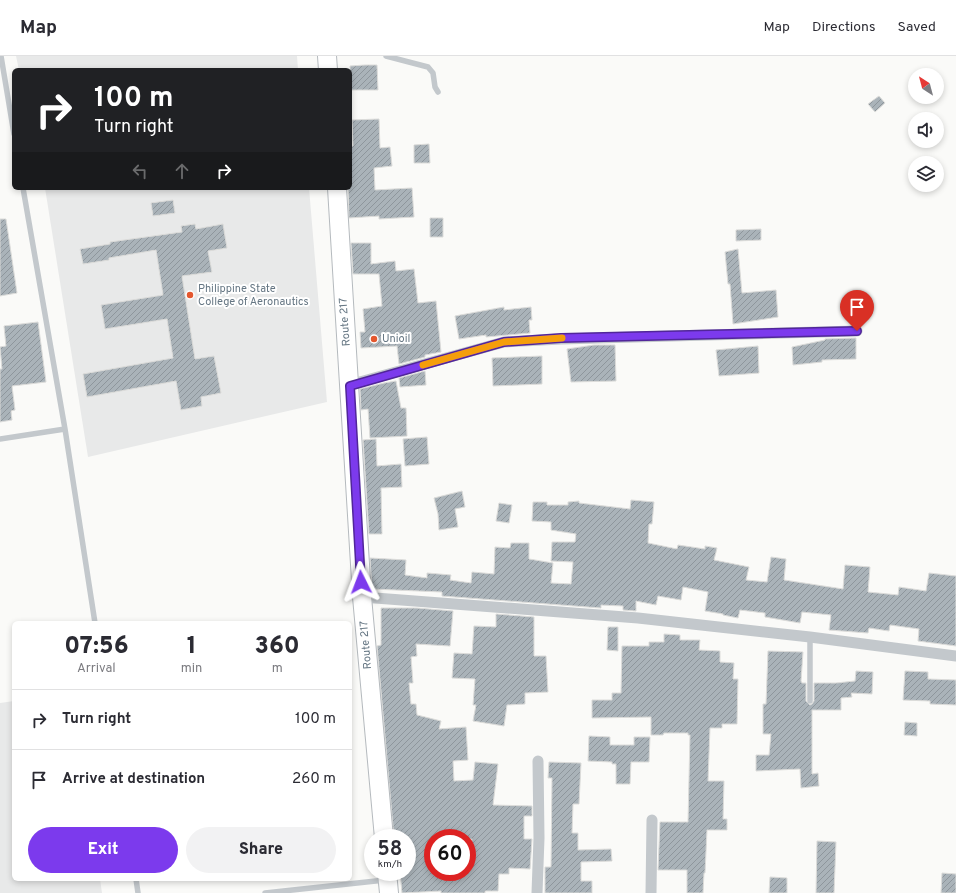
<!DOCTYPE html>
<html lang="en">
<head>
<meta charset="utf-8">
<style>
	:root { --surface:#fff; --page:#f2f2f3; --text:#2b2b33; --muted:#7c7c81; --line:#e1e1e2; --accent:#7c3aed }
	body { margin:0; font-family:Overpass,sans-serif; background:var(--page); color:var(--text); height:100vh; display:flex; flex-direction:column; font-size:15px; white-space:nowrap }
	* { box-sizing:border-box; margin:0 }
	p { font-size:13px; color:var(--muted) }
	.icon { flex:none; width:22px; height:22px; fill:none; stroke:currentColor; stroke-width:2; stroke-linecap:round; stroke-linejoin:round }
	.map { position:relative; flex:1; overflow:hidden }
	.sheet { position:absolute; left:12px; top:565px; width:340px; height:260px; display:flex; flex-direction:column; background:var(--surface); border-radius:6px; box-shadow:0 2px 6px #0003 }
	.sheet>* { flex:none }
	.hud { position:absolute; left:12px; top:12px; width:340px; height:122px; border-radius:6px; box-shadow:0 2px 6px #0003; background:#202124; color:#fff; overflow:hidden }
	.needle { width:26px; rotate:324deg }
	.controls { position:absolute; left:908px; top:12px; display:grid; gap:8px }
	.controls a { display:grid; place-items:center; width:36px; height:36px; border-radius:50%; background:var(--surface); box-shadow:0 2px 6px #0003; font-size:20px }
	.speed { position:absolute; left:364px; top:773px; display:flex; gap:8px; font-size:20px; font-weight:700; text-align:center }
	.speed>* { display:grid; place-content:center; width:52px; height:52px; border-radius:50%; background:var(--surface); box-shadow:0 2px 6px #0003; line-height:1 }
	.speed small { font-size:10px; font-weight:400 }
	.speed .limit { border:6px solid #d22; background:#fff; color:#111 }
	.pin { position:absolute; display:grid; place-items:center; width:34px; height:34px; color:#fff; margin:-41px -17px; border-radius:50% 50% 50% 0; rotate:-45deg; box-shadow:0 0 4px #0007 }
	.pin .icon { rotate:45deg }
	.me { position:absolute; width:44px; margin:-22px; rotate:357deg; stroke-linejoin:round; filter:drop-shadow(0 0 3px #0008) }
	.turn { display:flex; align-items:center; gap:14px; height:84px; padding:0 16px; font-size:18px }
	.turn .icon { width:52px; height:52px; stroke-width:2.5 }
	.turn b { display:block; font-size:28px; line-height:34px }
	.lanes { display:flex; align-items:center; height:38px; padding:0 16px; background:#0003; justify-content:center; gap:20px; direction:ltr }
	.lanes .off { opacity:.35 }
	.eta { display:flex; justify-content:space-evenly; align-items:center; height:68px; text-align:center }
	.eta b { font-size:24px; font-weight:800; line-height:28px }
	.cta { display:flex; gap:8px; margin-top:auto; padding:8px 16px }
	.cta a { flex:1; height:46px; border-radius:24px; background:var(--accent); color:#fff; font-size:16px; font-weight:800; line-height:46px; text-align:center }
	.cta a+a { background:var(--page); color:var(--text) }
	ul { padding:0; list-style:none }
	li { display:flex; align-items:center; gap:12px; height:60px; padding:0 16px; border-top:1px solid var(--line) }
	li div { flex:1 }
	li b { display:block; font-size:15px }
	li em { font-style:normal }
	header { display:flex; align-items:center; gap:24px; box-sizing:border-box; height:56px; padding:0 20px; background:var(--surface); border-bottom:1px solid var(--line) }
	header strong { font-size:19px }
	nav { display:flex; gap:22px; margin-inline-start:auto; font-size:14px }
	.map>svg:first-child { display:block }
	.built { fill:#e8e9e9 }
	.building { fill:url(#building-hatch); stroke:#dcdcda; fill-rule:evenodd }
	.lines { fill:none; stroke-linecap:round; stroke-linejoin:round }
	.primary-casing { stroke:#b5babe; stroke-width:20 }
	.lane { stroke:#c3c8cc; stroke-width:5.5 }
	.street { stroke:#c3c8cc; stroke-width:11 }
	.primary { stroke:#fff; stroke-width:18 }
	.route-casing { stroke:#51269a; stroke-width:10 }
	.route { stroke:#7c3aed; stroke-width:7 }
	.slow { stroke:#f59e0b; stroke-width:7 }
	.poi-dot { fill:#e4572e; stroke:#fff; stroke-width:1.5 }
	.labels { text-anchor:middle; dominant-baseline:central; stroke-width:4; stroke-linejoin:round; paint-order:stroke }
	.poi-label { font-size:11px; fill:#657683; stroke:#fff; text-anchor:start }
	.street-label { font-size:11px; fill:#657683; stroke:#fff }
</style>
</head>
<body>
<header>
<strong>Map</strong>
<nav><a>Map</a><a>Directions</a><a>Saved</a></nav>
</header>
<div class="map">
<svg width="956" height="837" viewBox="0 0 956 837">
	<defs>
		<pattern id="building-hatch" width="6" height="6" patternUnits="userSpaceOnUse"><rect width="6" height="6" fill="#aab3b9"/><path d="M-1 1l2-2M0 6l6-6M5 7l2-2" fill="none" stroke="#8e969c"/></pattern>
	</defs>
	<rect width="100%" height="100%" fill="#fafaf8"/>
	<path class="built" d="M 16,0 L 297,0 L 298,14 L 19,14 Z
		M 45,132 L 309,132 L 327,346 L 88,401 Z
		M 14,645 L 14,823 L 100,823 L 102,837 L 0,837 L 0,647 Z"/>
	<path class="building" d="M 365,9 L 377,9 L 378,34 L 350,34 L 350,10 Z
		M 879,40 L 885,47 L 875,56 L 868,48 Z
		M 379,63 L 380,92 L 390,91 L 392,110 L 374,112 L 375,134 L 412,132 L 414,161 L 379,163 L 379,160 L 349,162 L 348,132 L 350,132 L 350,90 L 353,90 L 352,64 Z
		M 429,88 L 430,107 L 414,107 L 414,89 Z
		M 173,144 L 175,157 L 153,160 L 151,147 Z
		M 430,162 L 443,162 L 443,181 L 430,181 Z
		M 0,163 L 6,163 L 17,237 L 0,240 Z
		M 195,168 L 196,173 L 223,168 L 227,192 L 208,195 L 212,216 L 182,220 L 195,303 L 214,300 L 221,337 L 201,341 L 202,350 L 181,354 L 176,325 L 87,341 L 83,318 L 173,302 L 167,263 L 105,273 L 101,249 L 163,239 L 156,194 L 109,202 L 109,204 L 83,208 L 80,193 L 110,188 L 110,186 L 182,176 L 181,170 Z
		M 761,173 L 761,184 L 736,185 L 736,174 Z
		M 351,187 L 371,187 L 371,208 L 395,205 L 396,215 L 414,213 L 418,247 L 436,245 L 441,296 L 425,299 L 425,301 L 399,308 L 397,290 L 361,292 L 360,276 L 365,276 L 363,253 L 382,250 L 379,218 L 353,218 Z
		M 738,193 L 742,237 L 776,234 L 778,261 L 733,268 L 730,228 L 728,228 L 725,196 Z
		M 504,251 L 504,254 L 531,251 L 532,264 L 529,264 L 530,277 L 486,281 L 486,279 L 459,283 L 455,260 Z
		M 38,266 L 46,326 L 12,330 L 15,354 L 11,355 L 12,364 L 0,366 L 0,313 L 2,313 L 0,291 L 6,290 L 4,270 Z
		M 856,282 L 856,303 L 822,304 L 822,306 L 793,309 L 792,291 L 825,284 L 825,283 Z
		M 594,289 L 615,289 L 616,325 L 571,326 L 567,293 Z
		M 758,290 L 759,317 L 719,320 L 716,294 Z
		M 542,300 L 542,328 L 493,330 L 492,302 Z
		M 425,315 L 426,329 L 400,331 L 399,322 Z
		M 396,325 L 401,352 L 406,352 L 407,380 L 370,382 L 368,353 L 361,354 L 360,333 L 384,327 Z
		M 427,381 L 429,408 L 405,410 L 403,383 Z
		M 376,383 L 377,410 L 401,408 L 402,431 L 381,432 L 382,478 L 369,478 L 363,384 Z
		M 462,435 L 465,451 L 455,453 L 458,471 L 439,474 L 438,458 L 434,442 Z
		M 631,444 L 654,446 L 652,468 L 649,468 L 648,487 L 677,493 L 678,489 L 705,493 L 705,490 L 717,492 L 714,504 L 749,511 L 746,524 L 767,526 L 771,501 L 786,503 L 784,524 L 843,533 L 845,509 L 870,511 L 868,536 L 898,539 L 899,531 L 926,535 L 929,517 L 956,520 L 956,590 L 918,585 L 919,573 L 890,569 L 889,575 L 869,572 L 868,577 L 829,574 L 831,559 L 802,556 L 800,567 L 765,561 L 765,557 L 740,554 L 738,562 L 723,559 L 723,558 L 705,555 L 708,536 L 683,531 L 681,544 L 658,540 L 656,549 L 636,545 L 636,555 L 623,554 L 623,550 L 601,549 L 601,552 L 442,540 L 442,536 L 372,533 L 370,502 L 406,504 L 405,519 L 427,522 L 427,517 L 451,519 L 450,524 L 471,527 L 472,516 L 494,518 L 495,491 L 510,492 L 511,487 L 529,487 L 529,503 L 553,507 L 551,527 L 571,528 L 573,506 L 551,505 L 552,486 L 575,486 L 576,478 L 551,474 L 551,466 L 532,465 L 533,446 L 547,446 L 547,449 L 568,449 L 568,446 L 579,445 L 579,447 L 630,453 Z
		M 499,447 L 512,449 L 509,467 L 496,465 Z
		M 381,552 L 417,552 L 453,555 L 450,590 L 416,588 L 417,600 L 411,601 L 413,627 L 409,627 L 411,648 L 416,648 L 417,659 L 441,665 L 439,673 L 466,671 L 468,704 L 453,705 L 454,725 L 473,724 L 475,706 L 498,708 L 493,749 L 532,750 L 532,760 L 524,760 L 524,783 L 532,783 L 530,813 L 509,812 L 509,818 L 499,818 L 498,835 L 485,835 L 485,837 L 441,837 L 441,835 L 402,837 L 400,816 L 407,816 L 407,782 L 394,782 L 377,590 L 381,589 ZM 433,782 L 472,783 L 469,816 L 433,816 Z
		M 496,558 L 534,561 L 534,600 L 546,600 L 548,636 L 525,637 L 525,648 L 507,649 L 504,670 L 473,665 L 476,649 L 473,649 L 475,623 L 452,622 L 454,597 L 472,598 L 474,570 L 496,571 Z
		M 608,571 L 618,571 L 618,595 L 607,594 Z
		M 664,578 L 680,579 L 680,584 L 700,584 L 699,594 L 720,595 L 720,606 L 734,607 L 733,623 L 738,623 L 737,668 L 722,668 L 722,672 L 710,672 L 708,725 L 724,725 L 723,763 L 727,763 L 727,774 L 707,774 L 705,817 L 704,817 L 703,837 L 687,837 L 687,814 L 658,814 L 660,766 L 688,766 L 690,679 L 688,679 L 688,677 L 664,677 L 663,679 L 651,679 L 651,661 L 592,662 L 592,644 L 612,644 L 612,637 L 621,637 L 622,590 L 649,590 L 649,586 L 664,586 Z
		M 768,595 L 803,596 L 801,625 L 802,627 L 806,627 L 806,645 L 810,649 L 812,648 L 814,645 L 814,627 L 836,627 L 855,625 L 856,615 L 873,616 L 872,638 L 851,637 L 852,641 L 841,642 L 841,654 L 812,654 L 812,718 L 818,717 L 819,730 L 801,732 L 800,713 L 756,715 L 756,699 L 769,699 L 771,678 L 763,678 L 763,648 L 766,648 Z
		M 905,615 L 928,616 L 928,623 L 956,624 L 956,649 L 930,648 L 930,645 L 903,644 Z
		M 905,666 L 917,667 L 917,680 L 904,679 Z
		M 589,680 L 610,681 L 610,689 L 634,689 L 634,681 L 650,681 L 649,706 L 631,706 L 630,728 L 616,728 L 616,708 L 612,708 L 612,706 L 588,705 Z
		M 549,706 L 581,707 L 579,748 L 573,748 L 572,777 L 578,777 L 578,794 L 611,793 L 612,805 L 581,806 L 581,825 L 592,825 L 592,837 L 545,837 L 545,811 L 551,811 L 552,722 L 548,722 Z
		M 817,785 L 836,786 L 834,837 L 816,837 Z
		M 942,817 L 956,818 L 956,837 L 941,837 Z
		M 770,821 L 787,822 L 787,837 L 769,837 Z"/>
	<g class="lines">
		<defs>
			<path id="primary" d="M 327,0 L 328,14
				M 337,132 L 362,541 L 384,782
				M 387,816 L 389,837"/>
		</defs>
		<use href="#primary" class="primary-casing"/>
		<path class="lane" d="M 1,0 L 14,78
			M 386,0 L 428,11 L 433,17 L 435,31 L 438,36
			M 23,132 L 65,373 L 95,567
			M 0,383 L 65,373
			M 810,645 L 810,581
			M 136,823 L 138,837
			M 265,837 L 385,824"/>
		<path class="street" d="M 349,329 L 504,286 L 561,283 L 857,275
			M 362,541 L 638,562 L 810,581 L 956,600
			M 537,837 L 539,782 L 538,705
			M 651,837 L 652,764"/>
		<use href="#primary" class="primary"/>
	</g>
	<g class="lines">
		<defs>
			<path id="route" d="M 361,526 L 350,330 L 504,286 L 561,282 L 857,275"/>
		</defs>
		<use href="#route" class="route-casing"/>
		<use href="#route" class="route"/>
		<path class="slow" d="M 423,309 L 504,286 L 562,282"/>
	</g>
	<g class="poi-dot">
		<circle cx="190" cy="239" r="4"/>
		<circle cx="374" cy="283" r="4"/>
	</g>
	<g class="labels">
		<g class="poi-label">
			<text x="198" y="233">Philippine State<tspan x="198" dy="13">College of Aeronautics</tspan></text>
			<text x="382" y="283">Unioil</text>
		</g>
		<g class="street-label">
			<text transform="translate(345 266) rotate(-94)">Route 217</text>
			<text transform="translate(366 589) rotate(-95)">Route 217</text>
		</g>
	</g>
</svg>
<div class="controls">
<a><svg class="needle" viewBox="-14 -14 28 28"><path d="M0-13l5 13h-10z" fill="#e53935"/><path d="M0 13l5-13h-10z" fill="#7c7c81"/></svg></a>
<a><svg class="icon" aria-label="sound" viewBox="0 0 24 24"><path d="M4 9h4l5-4v14l-5-4H4zM17 9q2 3 0 6"/></svg></a>
<a><svg class="icon" aria-label="layers" viewBox="0 0 24 24"><path d="M12 4l9 5-9 5-9-5zM3 14l9 5 9-5"/></svg></a>
</div>
<div class="speed"><div>58<small>km/h</small></div><div class="limit">60</div></div>
<div class="pin" style="left:857px;top:275px;background:#d93025"><svg class="icon" aria-label="arrive" viewBox="0 0 24 24"><path d="M6 21V4h12l-3 4 3 4H6"/></svg></div>
<svg class="me" style="left:361px;top:526px" viewBox="-20 -20 40 40"><path d="M0-17L14 15 0 8-14 15z" fill="#7c3aed" stroke="#fff" stroke-width="4"/></svg>
<div class="hud">
<div class="turn"><svg class="icon" aria-label="right" viewBox="0 0 24 24"><path d="M7 20v-9h11M14 6l5 5-5 5"/></svg><div><b>100 m</b>Turn right</div></div>
<div class="lanes"><svg class="icon off" aria-label="left" viewBox="0 0 24 24"><path d="M17 20v-9H6M10 6l-5 5 5 5"/></svg><svg class="icon off" aria-label="ahead" viewBox="0 0 24 24"><path d="M12 20V5M6 11l6-6 6 6"/></svg><svg class="icon" aria-label="right" viewBox="0 0 24 24"><path d="M7 20v-9h11M14 6l5 5-5 5"/></svg></div>
</div>
<section class="sheet">
<div class="eta">
<div><b>07:56</b><p>Arrival</p></div>
<div><b>1</b><p>min</p></div>
<div><b>360</b><p>m</p></div>
</div>
<ul>
<li><svg class="icon" aria-label="right" viewBox="0 0 24 24"><path d="M7 20v-9h11M14 6l5 5-5 5"/></svg><div><b>Turn right</b></div><em>100 m</em></li>
<li><svg class="icon" aria-label="arrive" viewBox="0 0 24 24"><path d="M6 21V4h12l-3 4 3 4H6"/></svg><div><b>Arrive at destination</b></div><em>260 m</em></li>
</ul>
<div class="cta"><a>Exit</a><a>Share</a></div>
</section>
</div>
</body>
</html>
